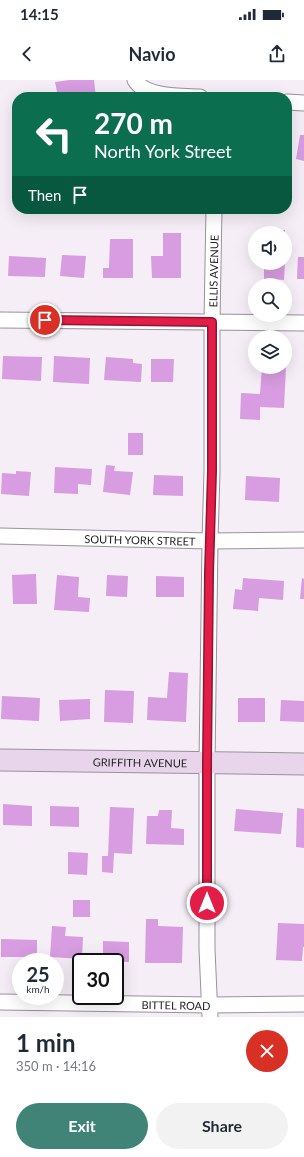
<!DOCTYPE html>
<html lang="en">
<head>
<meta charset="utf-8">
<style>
	:root { --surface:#fff; --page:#f2f2f3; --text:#1f2937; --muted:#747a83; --accent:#408478 }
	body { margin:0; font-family:Lato,sans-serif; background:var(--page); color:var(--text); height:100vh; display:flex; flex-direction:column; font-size:15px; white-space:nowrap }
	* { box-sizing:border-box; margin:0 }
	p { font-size:13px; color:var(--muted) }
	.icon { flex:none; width:22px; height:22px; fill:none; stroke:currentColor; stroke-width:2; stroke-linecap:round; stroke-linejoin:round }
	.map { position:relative; height:937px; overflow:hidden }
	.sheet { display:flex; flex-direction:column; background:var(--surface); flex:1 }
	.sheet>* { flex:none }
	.hud { position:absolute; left:12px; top:12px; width:280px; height:122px; border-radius:16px; box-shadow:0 4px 16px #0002; background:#0b6e4f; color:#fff; overflow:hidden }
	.controls { position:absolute; left:248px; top:146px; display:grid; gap:8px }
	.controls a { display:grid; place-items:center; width:44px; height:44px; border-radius:50%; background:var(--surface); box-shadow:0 4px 16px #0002; font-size:20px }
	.speed { position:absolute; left:12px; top:873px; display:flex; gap:8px; font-size:20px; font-weight:700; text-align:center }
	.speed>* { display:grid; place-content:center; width:52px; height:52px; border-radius:50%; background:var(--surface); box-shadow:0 4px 16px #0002; line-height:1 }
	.speed small { font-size:10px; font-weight:400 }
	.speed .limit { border:2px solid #111; border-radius:6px; background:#fff; color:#111 }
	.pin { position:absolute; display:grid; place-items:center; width:34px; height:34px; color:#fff; margin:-17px; border:2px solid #fff; border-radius:50%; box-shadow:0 1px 4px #0007 }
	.me { position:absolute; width:44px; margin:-22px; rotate:0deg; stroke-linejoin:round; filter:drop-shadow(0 0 3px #0008) }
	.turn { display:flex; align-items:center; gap:14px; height:84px; padding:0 16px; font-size:18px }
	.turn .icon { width:52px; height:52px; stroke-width:2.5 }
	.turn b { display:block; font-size:28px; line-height:34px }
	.then { display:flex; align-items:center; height:38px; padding:0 16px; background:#0003; gap:8px; font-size:15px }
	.round { display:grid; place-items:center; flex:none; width:42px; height:42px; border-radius:21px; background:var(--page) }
	.summary { display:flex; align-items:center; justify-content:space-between; height:68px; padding:0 16px }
	h1 { font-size:24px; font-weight:700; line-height:30px }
	.action { display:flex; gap:8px; margin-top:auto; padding:8px 16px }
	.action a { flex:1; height:46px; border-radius:24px; background:var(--accent); color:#fff; font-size:16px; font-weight:700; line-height:46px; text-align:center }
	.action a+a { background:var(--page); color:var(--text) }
	.status { display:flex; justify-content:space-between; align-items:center; height:28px; padding:0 20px; background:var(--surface); direction:ltr }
	.status svg { height:11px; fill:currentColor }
	header { display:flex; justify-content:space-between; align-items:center; height:52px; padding:0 16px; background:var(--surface); font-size:18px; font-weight:700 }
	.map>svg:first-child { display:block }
	.building { fill:#d89ce0 }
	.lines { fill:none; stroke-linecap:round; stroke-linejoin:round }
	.street-casing { stroke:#989299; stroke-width:17 }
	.secondary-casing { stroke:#989299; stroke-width:23 }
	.street { stroke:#fff; stroke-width:15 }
	.secondary { stroke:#e8d5eb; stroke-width:21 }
	.route-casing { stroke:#92132f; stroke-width:10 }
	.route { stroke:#e11d48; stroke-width:7 }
	.labels { text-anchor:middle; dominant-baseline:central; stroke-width:4; stroke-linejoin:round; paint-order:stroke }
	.street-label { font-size:11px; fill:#201e20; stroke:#f5eef6 }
</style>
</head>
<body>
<div class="status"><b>14:15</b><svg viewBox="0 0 49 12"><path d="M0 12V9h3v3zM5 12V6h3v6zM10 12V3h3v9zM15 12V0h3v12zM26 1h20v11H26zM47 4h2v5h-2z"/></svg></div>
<header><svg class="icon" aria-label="back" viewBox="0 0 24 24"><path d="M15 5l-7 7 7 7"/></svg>Navio<svg class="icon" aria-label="share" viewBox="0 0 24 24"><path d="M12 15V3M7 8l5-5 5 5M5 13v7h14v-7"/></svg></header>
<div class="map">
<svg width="304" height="937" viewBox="0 0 304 937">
	<rect width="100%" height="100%" fill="#f5eef6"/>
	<path class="building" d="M 70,0 L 94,0 L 96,17 L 58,17 L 55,2 Z
		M 300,55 L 304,55 L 304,81 L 296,79 Z
		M 264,150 L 285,150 L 285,153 L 264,153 Z
		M 163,153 L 181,153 L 181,198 L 152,198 L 151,176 L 163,176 Z
		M 110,159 L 133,159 L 133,198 L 103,198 L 103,188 L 109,188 Z
		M 62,175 L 86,176 L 84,198 L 60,196 Z
		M 9,176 L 46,178 L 45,197 L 8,196 Z
		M 298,177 L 304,177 L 304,199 L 297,199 Z
		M 264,183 L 285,183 L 284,200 L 264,199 Z
		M 3,276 L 42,277 L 41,301 L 2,299 Z
		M 54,276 L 90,278 L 89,304 L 53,302 Z
		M 106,277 L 133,279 L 133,283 L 142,284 L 141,302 L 104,300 Z
		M 151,279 L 174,279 L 173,302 L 151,302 Z
		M 262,287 L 286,287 L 284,328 L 260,327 L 260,340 L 240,339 L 241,313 L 260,314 Z
		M 128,353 L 143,353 L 143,375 L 128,375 Z
		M 106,385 L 115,386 L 114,391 L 133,392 L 130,415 L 103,412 Z
		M 55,387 L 92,389 L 91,405 L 78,404 L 78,414 L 54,413 Z
		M 16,391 L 31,392 L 29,416 L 1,414 L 2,393 L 16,394 Z
		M 154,395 L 183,396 L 183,416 L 153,415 Z
		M 246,396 L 280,398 L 279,422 L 245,420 Z
		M 36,494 L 37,524 L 13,524 L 12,495 Z
		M 57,495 L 79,497 L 78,517 L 90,518 L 89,532 L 54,530 Z
		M 107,495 L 128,496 L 127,517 L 106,516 Z
		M 156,496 L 184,497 L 184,517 L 156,517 Z
		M 243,498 L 284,501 L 283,520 L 259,518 L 258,531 L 233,529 L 235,509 L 242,510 Z
		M 302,498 L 304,499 L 304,519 L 300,519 Z
		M 169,592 L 188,593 L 186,642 L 147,640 L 148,617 L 167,618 Z
		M 105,610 L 134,611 L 133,643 L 104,642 Z
		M 2,616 L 40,618 L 39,641 L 1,639 Z
		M 238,618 L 265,618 L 265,642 L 238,642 Z
		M 90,619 L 90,639 L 60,641 L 59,620 Z
		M 281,620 L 304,621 L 304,642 L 280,641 Z
		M 3,724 L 32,726 L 32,746 L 3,745 Z
		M 50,726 L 79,727 L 79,747 L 50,746 Z
		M 110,727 L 134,728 L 132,774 L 114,773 L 113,793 L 102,792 L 102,776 L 108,776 Z
		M 297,728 L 304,729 L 304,768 L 296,767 Z
		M 236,729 L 283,733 L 281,754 L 234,751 Z
		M 159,730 L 172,730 L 171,748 L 184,749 L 184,765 L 146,764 L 147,736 L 158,736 Z
		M 68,772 L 88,773 L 87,795 L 68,794 Z
		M 73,820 L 90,820 L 90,837 L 73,837 Z
		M 146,839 L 158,839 L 158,846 L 183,847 L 182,883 L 145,883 Z
		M 278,843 L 304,844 L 304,867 L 303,867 L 302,881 L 276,880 Z
		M 52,846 L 66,847 L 65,856 L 83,857 L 82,879 L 50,877 Z
		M 1,859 L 37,860 L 37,877 L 1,877 Z
		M 103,861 L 129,862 L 129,882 L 103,881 Z"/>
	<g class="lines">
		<defs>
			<g id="street">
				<path d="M 135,0 C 146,18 182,16 200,17"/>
				<path d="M 287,22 L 304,23"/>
				<path d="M 0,240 L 304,243"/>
				<path id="s1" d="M 0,456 L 210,461 L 304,460"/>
				<path id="s2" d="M 0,922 L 210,925 L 304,924"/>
				<path id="s3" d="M 210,937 L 207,869 L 207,683 L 210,461 L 212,391 L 212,242 L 214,129"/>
			</g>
			<g id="secondary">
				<path id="s4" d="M 0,680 L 304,684"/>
			</g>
		</defs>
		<use href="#street" class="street-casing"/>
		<use href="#secondary" class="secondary-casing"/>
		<use href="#street" class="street"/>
		<use href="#secondary" class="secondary"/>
	</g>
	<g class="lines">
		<defs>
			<path id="route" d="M 45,240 L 212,242 L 212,391 L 209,493 L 207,683 L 207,823"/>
		</defs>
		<use href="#route" class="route-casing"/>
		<use href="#route" class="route"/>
	</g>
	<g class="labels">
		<g class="street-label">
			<text stroke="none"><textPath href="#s3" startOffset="746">ELLIS AVENUE</textPath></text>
			<text stroke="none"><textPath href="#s1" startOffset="140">SOUTH YORK STREET</textPath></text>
			<text stroke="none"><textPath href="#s4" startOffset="140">GRIFFITH AVENUE</textPath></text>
			<text stroke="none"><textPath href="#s2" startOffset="176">BITTEL ROAD</textPath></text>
		</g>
	</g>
</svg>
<div class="controls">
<a><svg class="icon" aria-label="sound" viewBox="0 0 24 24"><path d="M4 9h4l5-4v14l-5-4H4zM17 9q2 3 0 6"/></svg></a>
<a><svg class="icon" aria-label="search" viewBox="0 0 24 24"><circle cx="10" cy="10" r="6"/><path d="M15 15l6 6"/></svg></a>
<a><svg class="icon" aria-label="layers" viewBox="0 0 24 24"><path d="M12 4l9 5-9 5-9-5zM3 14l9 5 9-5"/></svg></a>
</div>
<div class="speed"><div>25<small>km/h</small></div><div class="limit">30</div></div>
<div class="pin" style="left:45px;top:240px;background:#d93025"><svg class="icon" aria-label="arrive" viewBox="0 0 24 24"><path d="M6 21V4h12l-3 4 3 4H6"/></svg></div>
<svg class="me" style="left:207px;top:823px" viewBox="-20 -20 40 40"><circle r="17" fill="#e11d48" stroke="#fff" stroke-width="3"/><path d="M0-11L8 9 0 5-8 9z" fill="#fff"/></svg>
<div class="hud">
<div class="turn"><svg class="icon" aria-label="left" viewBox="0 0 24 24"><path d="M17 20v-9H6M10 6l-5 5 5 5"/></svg><div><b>270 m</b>North York Street</div></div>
<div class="then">Then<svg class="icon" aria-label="arrive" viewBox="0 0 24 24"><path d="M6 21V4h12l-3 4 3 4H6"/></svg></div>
</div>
</div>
<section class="sheet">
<div class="summary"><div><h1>1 min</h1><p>350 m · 14:16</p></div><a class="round" style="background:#d93025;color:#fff"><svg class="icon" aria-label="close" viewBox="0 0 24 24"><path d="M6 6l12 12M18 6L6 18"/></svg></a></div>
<div class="action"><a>Exit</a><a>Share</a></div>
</section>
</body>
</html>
